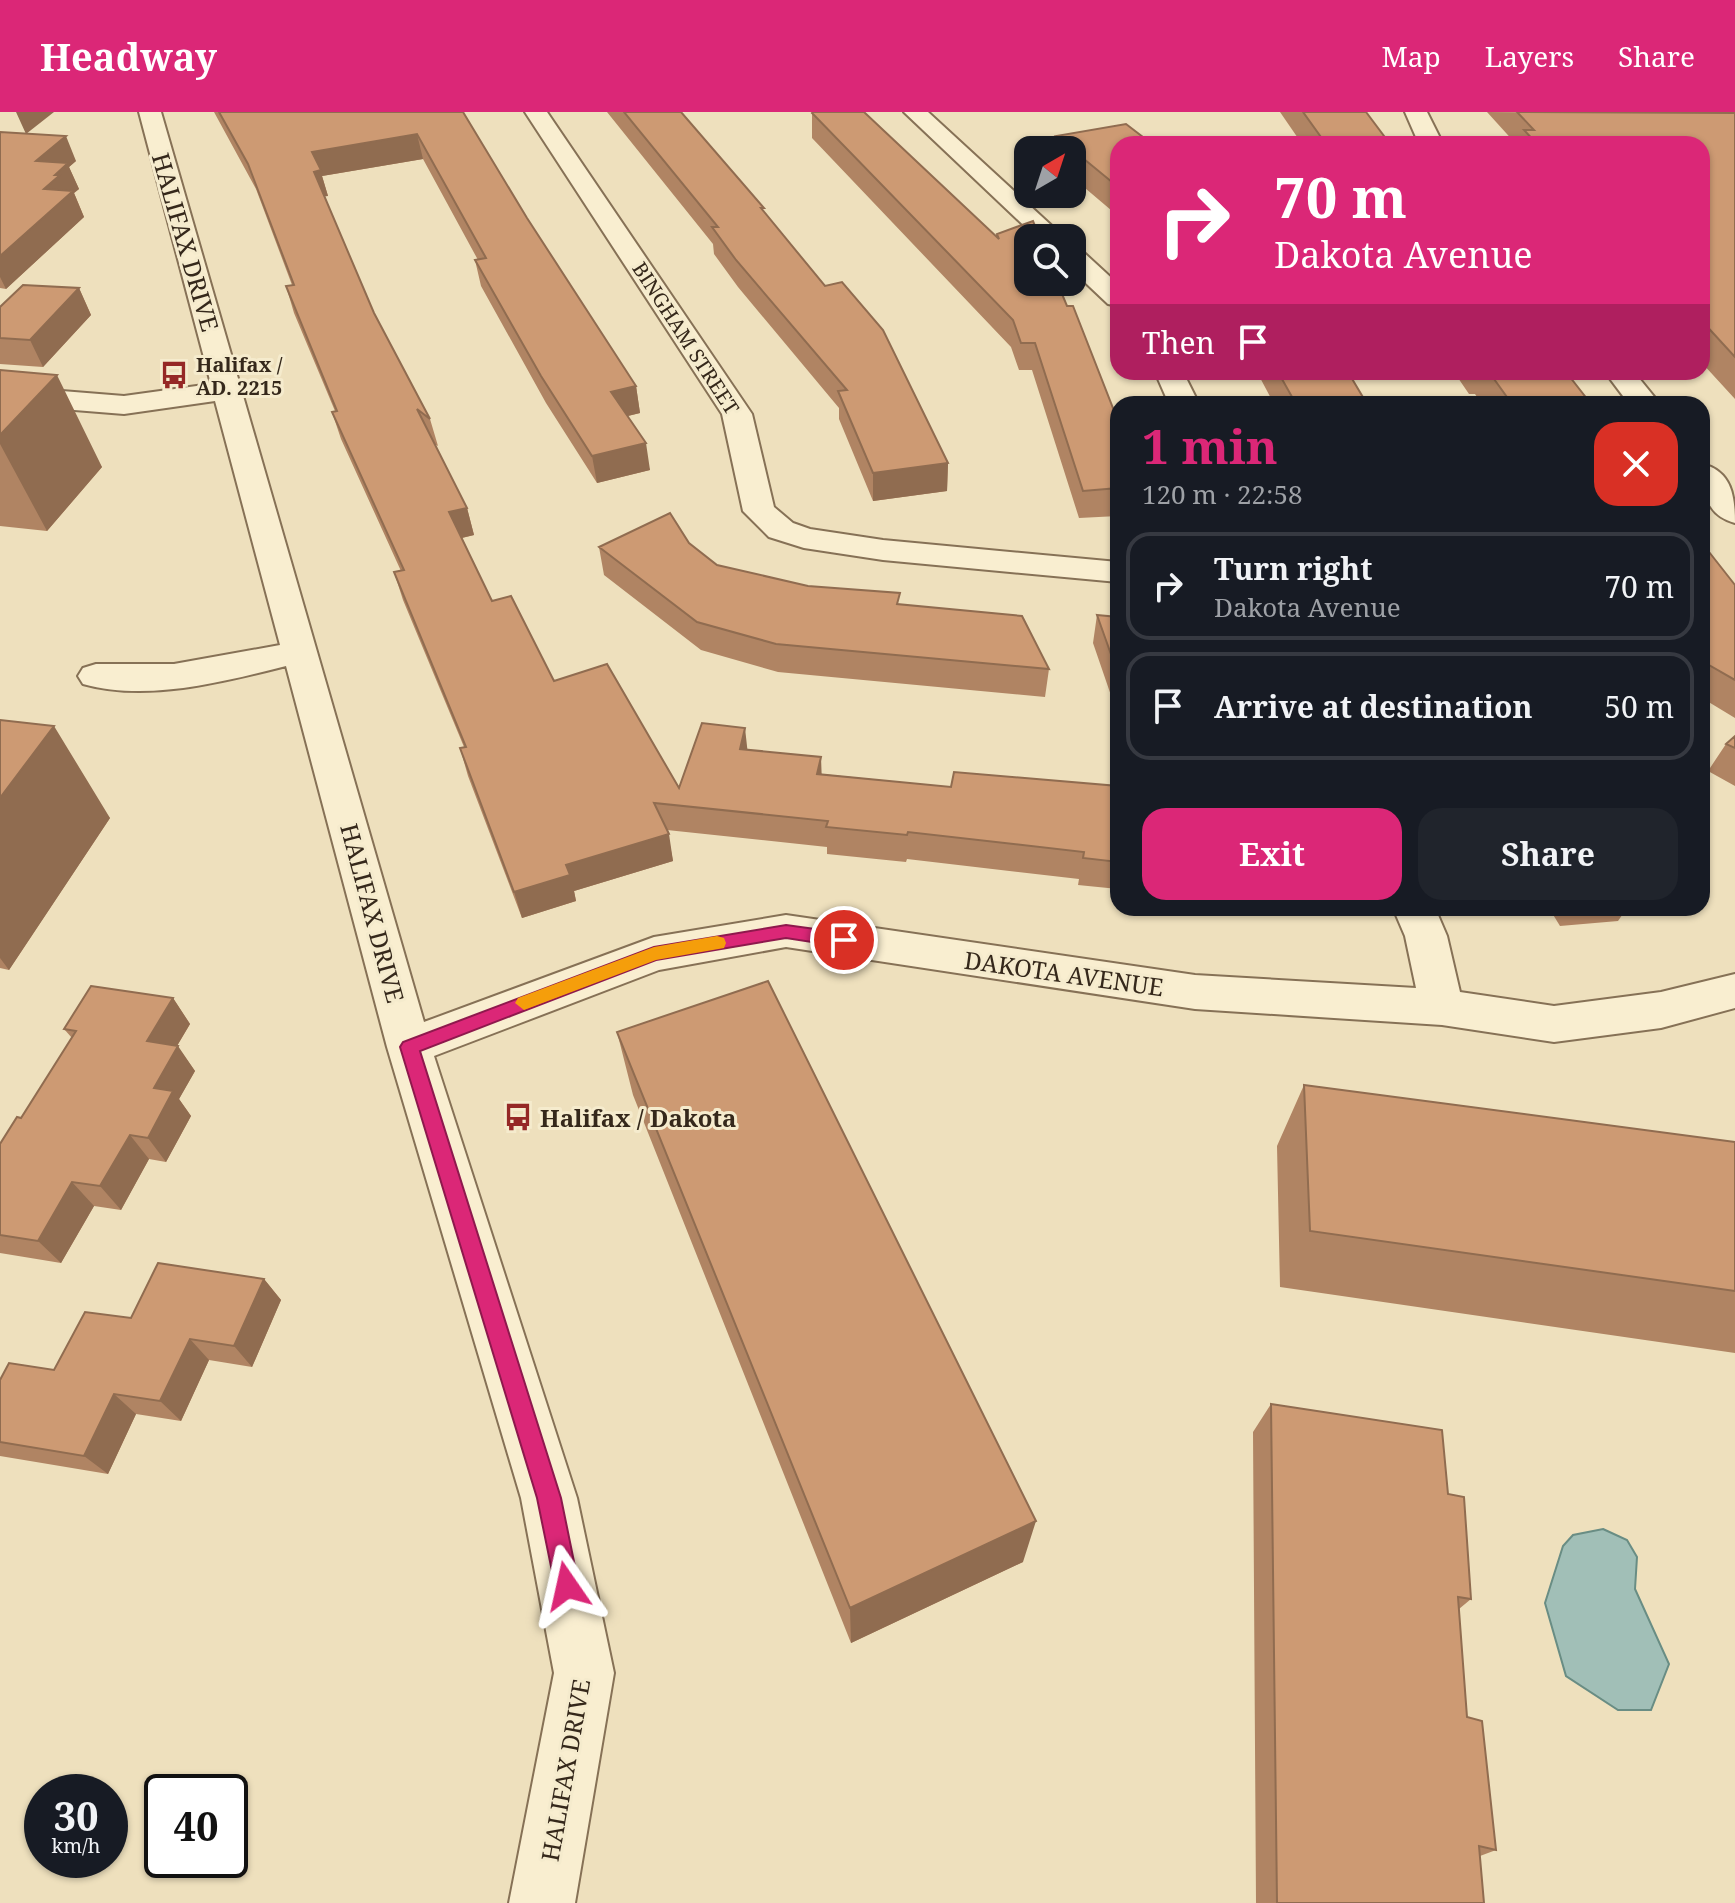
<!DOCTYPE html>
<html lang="en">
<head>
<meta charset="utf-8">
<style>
	:root { --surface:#171b24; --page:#20242c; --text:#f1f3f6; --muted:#9ea1a6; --line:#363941; --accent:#db2777 }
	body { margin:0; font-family:"Noto Serif",serif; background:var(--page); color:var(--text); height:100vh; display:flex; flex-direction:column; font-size:30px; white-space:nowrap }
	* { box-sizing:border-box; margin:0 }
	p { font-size:26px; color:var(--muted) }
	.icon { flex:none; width:44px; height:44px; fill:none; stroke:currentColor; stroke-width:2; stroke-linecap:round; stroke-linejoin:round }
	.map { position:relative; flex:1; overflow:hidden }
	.details { position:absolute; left:1110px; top:284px; width:600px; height:520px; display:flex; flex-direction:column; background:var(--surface); border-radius:24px; box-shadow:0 2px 6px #0004 }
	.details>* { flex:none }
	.hud { position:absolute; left:1110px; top:24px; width:600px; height:244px; border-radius:24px; box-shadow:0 2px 6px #0004; background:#db2777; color:#fff; overflow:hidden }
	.needle { width:52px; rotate:39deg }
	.controls { position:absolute; left:1014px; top:24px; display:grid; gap:16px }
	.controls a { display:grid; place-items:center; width:72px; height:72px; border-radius:16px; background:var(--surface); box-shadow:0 2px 6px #0004; font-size:40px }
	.speed { position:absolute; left:24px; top:1662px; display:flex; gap:16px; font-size:40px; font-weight:700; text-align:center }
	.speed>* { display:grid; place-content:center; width:104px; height:104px; border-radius:50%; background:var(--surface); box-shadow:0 2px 6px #0004; line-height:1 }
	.speed small { font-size:20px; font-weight:400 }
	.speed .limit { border:4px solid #111; border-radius:12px; background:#fff; color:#111 }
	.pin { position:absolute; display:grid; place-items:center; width:68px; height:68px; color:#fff; margin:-34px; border:4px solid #fff; border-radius:50%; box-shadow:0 2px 8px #0007 }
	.me { position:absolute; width:88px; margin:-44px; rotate:349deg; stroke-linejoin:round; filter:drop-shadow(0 0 6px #0008) }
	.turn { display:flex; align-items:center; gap:28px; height:168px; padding:0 32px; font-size:36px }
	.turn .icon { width:104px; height:104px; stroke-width:2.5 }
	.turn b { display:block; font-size:56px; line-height:68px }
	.then { display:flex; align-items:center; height:76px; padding:0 32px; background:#0003; gap:16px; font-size:30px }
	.round { display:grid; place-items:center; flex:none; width:84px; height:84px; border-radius:24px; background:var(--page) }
	.headline { display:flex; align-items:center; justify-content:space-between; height:136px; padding:0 32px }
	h1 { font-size:48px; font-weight:700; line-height:60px; color:var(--accent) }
	.primary-button { display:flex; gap:16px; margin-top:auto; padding:16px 32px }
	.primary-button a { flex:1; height:92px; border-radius:24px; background:var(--accent); color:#fff; font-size:32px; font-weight:700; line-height:92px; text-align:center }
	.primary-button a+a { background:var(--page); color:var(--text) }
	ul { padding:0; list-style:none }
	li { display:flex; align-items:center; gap:24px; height:108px; margin:0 16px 12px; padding:0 16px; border:4px solid var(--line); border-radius:24px }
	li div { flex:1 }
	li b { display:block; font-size:30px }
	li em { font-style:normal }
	header { display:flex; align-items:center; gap:48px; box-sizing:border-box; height:112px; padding:0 40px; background:var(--accent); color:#fff }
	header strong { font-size:38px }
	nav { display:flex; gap:44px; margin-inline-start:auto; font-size:28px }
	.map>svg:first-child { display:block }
	.water { fill:#a1bfb7; stroke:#698d84; stroke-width:2 }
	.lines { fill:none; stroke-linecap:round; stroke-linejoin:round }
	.minor-casing { stroke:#867156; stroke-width:4 }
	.minor { fill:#f9eed0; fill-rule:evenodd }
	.wall { fill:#b08463 }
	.shaded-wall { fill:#906c50 }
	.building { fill:#cd9a73; stroke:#906c50; stroke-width:2 }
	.route { fill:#db2777; stroke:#8e194d; stroke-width:2 }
	.slow { fill:#f59e0b }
	.labels { text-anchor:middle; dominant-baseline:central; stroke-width:6; stroke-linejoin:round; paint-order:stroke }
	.far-street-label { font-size:20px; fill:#35281b; stroke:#f5ebcd }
	.far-poi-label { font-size:20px; font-weight:bold; fill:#35281b; stroke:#f5ebcd; text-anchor:start }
	.street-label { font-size:24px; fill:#35281b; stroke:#f5ebcd }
	.poi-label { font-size:24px; font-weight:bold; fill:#35281b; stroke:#f5ebcd; text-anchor:start }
</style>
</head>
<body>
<header>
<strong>Headway</strong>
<nav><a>Map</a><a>Layers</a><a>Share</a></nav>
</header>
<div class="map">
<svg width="1735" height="1791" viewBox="0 0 1735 1791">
	<rect width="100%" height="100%" fill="#eee0bd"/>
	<path class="water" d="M 1603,1417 L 1627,1428 L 1637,1445 L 1635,1477 L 1669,1552 L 1651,1598 L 1618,1598 L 1566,1564 L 1545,1491 L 1563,1434 L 1573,1423 Z"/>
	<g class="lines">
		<defs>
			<path id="minor" d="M 139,0 L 161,0 L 424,910 L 654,825 L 786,803 L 1195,863 L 1416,876 L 1405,824 L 1393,796 L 1435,796 L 1447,824 L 1460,880 L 1554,894 L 1661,880 L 1735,862 L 1735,896 L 1661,916 L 1554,930 L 1442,913 L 1195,897 L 786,835 L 659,858 L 434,944 L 577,1386 L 614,1561 L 575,1791 L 509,1791 L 554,1561 L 521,1386 L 387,935 L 286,554 C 223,570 147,590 83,572 L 78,564 L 83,556 L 96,552 L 174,552 L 280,533 L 215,289 L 124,302 L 0,292 L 0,274 L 124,284 L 211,272 Z
				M 525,0 L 547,0 L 752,302 L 774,395 L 793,411 L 810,417 L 883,428 L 1118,450 L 1118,470 L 883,448 L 804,436 L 769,425 L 743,399 L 722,302 Z
				M 904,0 L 928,0 L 1065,126 L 1037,126 Z
				M 1405,0 L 1427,0 L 1443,32 L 1419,32 Z
				M 1072,136 L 1081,138 L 1118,172 L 1118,194 L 1108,192 L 1072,158 Z
				M 1155,260 L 1183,260 L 1199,292 L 1169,292 Z
				M 1605,260 L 1634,260 L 1660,292 L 1629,292 Z
				M 1702,352 C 1732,359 1735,385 1735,411 C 1705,403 1702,378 1702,352 Z"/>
		</defs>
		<use href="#minor" class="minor-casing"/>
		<use href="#minor" class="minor"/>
	</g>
	<path class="wall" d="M 214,0 L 463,0 L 527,106 L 636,274 L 640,301 L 628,304 L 650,358 L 597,371 L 546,291 L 481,174 L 475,148 L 478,148 L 423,47 L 322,64 L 328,84 L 324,84 L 374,201 L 430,307 L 438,334 L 434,332 L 467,396 L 474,423 L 462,426 L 492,489 L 554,569 L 679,676 L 747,638 L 822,662 L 951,675 L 1118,674 L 1118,777 L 1078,773 L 1079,767 L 907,747 L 906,750 L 827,742 L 827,735 L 667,718 L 673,749 L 574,779 L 576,789 L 522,806 L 468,664 L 460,636 L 464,635 L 403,488 L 394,460 L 401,459 L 341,327 L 332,300 L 335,299 L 294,201 L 286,174 L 292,173 L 256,77 Z
		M 607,0 L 681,0 L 764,100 L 948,351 L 947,379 L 873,389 L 839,307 L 839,296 L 738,175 L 714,142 L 713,132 Z
		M 1280,0 L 1366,0 L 1390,32 L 1302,32 Z
		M 1487,0 L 1735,1 L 1735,287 L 1702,251 L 1702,32 L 1516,32 Z
		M 812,1 L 997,125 L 997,122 L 1067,194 L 1118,309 L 1118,404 L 1079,406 L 1032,258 L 1019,258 L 1011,235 L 812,26 Z
		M 0,20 L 26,22 L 76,49 L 69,55 L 79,77 L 74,81 L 84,105 L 6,177 L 0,176 Z
		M 1056,24 L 1118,32 L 1118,104 L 1072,65 L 1072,38 L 1055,38 Z
		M 79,176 L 91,203 L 43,255 L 0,252 L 0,195 Z
		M 0,258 L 102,355 L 47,419 L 0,414 Z
		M 1257,260 L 1348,260 L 1367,292 L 1274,292 Z
		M 1454,260 L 1566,260 L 1591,292 L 1482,292 L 1475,282 L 1469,282 Z
		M 1702,431 L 1735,473 L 1735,606 L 1702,586 Z
		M 599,435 L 717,453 L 808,474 L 900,492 L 1049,557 L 1045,585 L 778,560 L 701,538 L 604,463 Z
		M 1097,503 L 1118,505 L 1118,598 L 1116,598 L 1093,531 Z
		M 0,608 L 110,706 L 9,858 L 0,856 Z
		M 1735,624 L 1735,674 L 1708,659 L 1726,632 Z
		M 1549,796 L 1627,796 L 1618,809 L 1560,814 Z
		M 173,886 L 190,912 L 177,934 L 195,959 L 179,987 L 191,1004 L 166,1050 L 149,1047 L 121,1098 L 94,1094 L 61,1151 L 0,1141 L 0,1032 L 21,1006 L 72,926 L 64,917 Z
		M 617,920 L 1023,1450 L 851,1531 L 633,983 Z
		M 1304,973 L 1735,1030 L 1735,1241 L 1280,1175 L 1277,1034 Z
		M 264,1167 L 281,1188 L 252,1255 L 209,1248 L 181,1309 L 136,1302 L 108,1362 L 0,1344 L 0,1268 L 54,1258 L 131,1206 Z
		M 1271,1292 L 1448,1382 L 1471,1487 L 1459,1497 L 1467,1605 L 1496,1738 L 1480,1744 L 1484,1791 L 1256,1791 L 1253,1320 Z"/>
	<path class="shaded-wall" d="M 16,0 L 54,0 L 26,22 Z
		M 417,22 L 423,47 L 322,64 L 328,84 L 321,85 L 314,60 L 312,40 Z
		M 66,24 L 76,49 L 69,55 L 79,77 L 74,81 L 84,105 L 6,177 L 0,165 L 0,144 L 44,77 L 36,49 Z
		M 79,176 L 91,203 L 43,255 L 30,228 Z
		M 57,263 L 102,355 L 47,419 L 0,332 L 0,323 Z
		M 636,274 L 640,301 L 615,307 L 611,280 Z
		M 646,331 L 650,358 L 597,371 L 592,344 Z
		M 948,351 L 947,379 L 873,389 L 873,361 Z
		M 467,396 L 474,423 L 457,427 L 449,400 Z
		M 54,614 L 110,706 L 9,858 L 0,846 L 0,686 Z
		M 745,616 L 748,643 L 740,637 Z
		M 821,645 L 822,672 L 817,662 Z
		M 669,722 L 673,749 L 574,779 L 576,789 L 522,806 L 514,780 L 566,753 Z
		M 173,886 L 190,912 L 165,954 L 147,929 Z
		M 178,934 L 195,959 L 179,987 L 191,1004 L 166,1050 L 148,1026 L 154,976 Z
		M 130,1023 L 149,1047 L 121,1098 L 100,1074 Z
		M 72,1070 L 94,1094 L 61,1151 L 38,1129 Z
		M 264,1167 L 281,1188 L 252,1255 L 234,1234 Z
		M 190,1227 L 209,1248 L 181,1309 L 160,1289 Z
		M 114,1282 L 136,1302 L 108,1362 L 84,1344 Z
		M 1036,1409 L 1023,1450 L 851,1531 L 850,1496 Z"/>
	<path class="building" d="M 219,0 L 463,0 L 527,106 L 636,274 L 611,280 L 646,331 L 592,344 L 541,264 L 475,148 L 486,146 L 417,22 L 312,40 L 321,58 L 314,60 L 374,201 L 430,307 L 417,297 L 467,396 L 449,400 L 492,489 L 511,484 L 554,569 L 607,552 L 679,676 L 702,611 L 745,616 L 740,637 L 821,645 L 817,662 L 951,675 L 954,660 L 1118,674 L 1118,750 L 1083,746 L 1084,740 L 908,720 L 907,723 L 826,715 L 828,709 L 654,691 L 669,722 L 566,753 L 570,763 L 514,780 L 460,636 L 466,635 L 394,460 L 404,458 L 332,300 L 337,299 L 286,174 L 294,173 L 248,52 Z
		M 624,0 L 681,0 L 764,96 L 761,96 L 825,174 L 842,170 L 883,218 L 948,351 L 873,361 L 838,279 L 847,278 L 736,148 L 712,115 L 718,115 Z
		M 813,0 L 864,0 L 999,127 L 997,122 L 1033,109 L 1040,126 L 1028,126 L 1028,170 L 1057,170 L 1067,194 L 1073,194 L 1118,309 L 1118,376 L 1083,379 L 1035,231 L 1021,231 L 1013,208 L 812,1 Z
		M 1303,0 L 1366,0 L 1390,32 L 1326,32 Z
		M 1517,0 L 1735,1 L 1735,245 L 1702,209 L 1702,32 L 1537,32 L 1524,18 L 1534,18 Z
		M 1126,12 L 1152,32 L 1118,32 L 1118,75 L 1056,24 Z
		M 0,20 L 66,24 L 36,49 L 68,51 L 55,63 L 60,63 L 44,77 L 73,79 L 0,144 Z
		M 23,173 L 79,176 L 30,228 L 0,226 L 0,195 Z
		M 0,258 L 57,263 L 0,323 Z
		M 1278,260 L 1348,260 L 1367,292 L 1296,292 Z
		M 1489,260 L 1566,260 L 1591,292 L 1512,292 Z
		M 670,401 L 689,431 L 717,453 L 808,474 L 900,481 L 897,492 L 1022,504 L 1049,557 L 776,532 L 697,510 L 599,435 Z
		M 1702,431 L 1735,473 L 1735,568 L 1702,549 Z
		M 1097,503 L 1118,505 L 1118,562 Z
		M 0,608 L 54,614 L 0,686 Z
		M 1735,624 L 1735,636 L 1726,632 Z
		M 768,869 L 1036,1409 L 850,1496 L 617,920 Z
		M 91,874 L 173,886 L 147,929 L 178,934 L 154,976 L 173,979 L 148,1026 L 130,1023 L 100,1074 L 72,1070 L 38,1129 L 0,1123 L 0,1032 L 17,1005 L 21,1006 L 76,919 L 64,917 Z
		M 1304,973 L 1735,1030 L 1735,1179 L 1310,1119 Z
		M 158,1151 L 264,1167 L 234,1234 L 190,1227 L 160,1289 L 114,1282 L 84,1344 L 0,1330 L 0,1268 L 9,1251 L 54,1258 L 85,1200 L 131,1206 Z
		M 1271,1292 L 1442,1318 L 1448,1382 L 1464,1385 L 1471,1487 L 1458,1485 L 1467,1605 L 1482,1609 L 1496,1738 L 1479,1734 L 1484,1791 L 1277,1791 Z"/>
	<path class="route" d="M 786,813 L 844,821 L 853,828 L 844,835 L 786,826 L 656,848 L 420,939 L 561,1386 L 579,1474 L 575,1482 L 567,1486 L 558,1482 L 555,1474 L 537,1386 L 400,935 L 403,930 L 654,835 Z"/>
	<path class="slow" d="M 717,824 L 724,826 L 726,831 L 724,836 L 656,848 L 524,898 L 515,891 L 518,886 L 654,835 Z"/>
	<defs>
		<symbol id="bus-bare" viewBox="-9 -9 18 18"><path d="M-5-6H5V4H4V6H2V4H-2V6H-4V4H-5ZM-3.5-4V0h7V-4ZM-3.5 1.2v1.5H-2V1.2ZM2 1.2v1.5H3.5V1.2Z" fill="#952826" stroke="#f5ebcd" stroke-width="2.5" paint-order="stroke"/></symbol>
	</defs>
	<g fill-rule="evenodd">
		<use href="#bus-bare" x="154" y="243" width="40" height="40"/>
		<use href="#bus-bare" x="498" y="985" width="40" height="40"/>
	</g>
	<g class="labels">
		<g class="far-street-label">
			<text transform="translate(686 226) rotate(57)">BINGHAM STREET</text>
		</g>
		<g class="far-poi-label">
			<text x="196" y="252">Halifax /<tspan x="196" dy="23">AD. 2215</tspan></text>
		</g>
		<g class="street-label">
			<text transform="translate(186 130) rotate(74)">HALIFAX DRIVE</text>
			<text transform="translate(373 801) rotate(75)">HALIFAX DRIVE</text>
			<text transform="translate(1064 861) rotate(8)">DAKOTA AVENUE</text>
			<text transform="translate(565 1658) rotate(-80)">HALIFAX DRIVE</text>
		</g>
		<g class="poi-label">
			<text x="540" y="1005">Halifax / Dakota</text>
		</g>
	</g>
</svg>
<div class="controls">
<a><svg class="needle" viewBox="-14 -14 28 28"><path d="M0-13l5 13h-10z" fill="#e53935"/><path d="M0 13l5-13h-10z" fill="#9ea1a6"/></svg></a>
<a><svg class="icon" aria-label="search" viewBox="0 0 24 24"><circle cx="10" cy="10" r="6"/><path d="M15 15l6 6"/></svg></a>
</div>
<div class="speed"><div>30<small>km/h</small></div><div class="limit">40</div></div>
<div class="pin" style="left:844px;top:828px;background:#d93025"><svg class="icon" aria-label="arrive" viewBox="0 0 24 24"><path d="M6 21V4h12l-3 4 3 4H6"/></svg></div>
<svg class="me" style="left:567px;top:1474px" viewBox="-20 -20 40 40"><path d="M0-17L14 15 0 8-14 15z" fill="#db2777" stroke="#fff" stroke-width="4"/></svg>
<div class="hud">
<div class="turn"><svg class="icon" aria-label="right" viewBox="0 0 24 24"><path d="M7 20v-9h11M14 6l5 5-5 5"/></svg><div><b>70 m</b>Dakota Avenue</div></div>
<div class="then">Then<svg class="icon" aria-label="arrive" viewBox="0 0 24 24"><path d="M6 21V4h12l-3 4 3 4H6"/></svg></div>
</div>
<section class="details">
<div class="headline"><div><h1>1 min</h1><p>120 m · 22:58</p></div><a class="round" style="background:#d93025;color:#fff"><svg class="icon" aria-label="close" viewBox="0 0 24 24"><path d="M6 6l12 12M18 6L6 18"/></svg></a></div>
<ul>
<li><svg class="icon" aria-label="right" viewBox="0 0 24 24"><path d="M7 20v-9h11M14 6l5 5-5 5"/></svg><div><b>Turn right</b><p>Dakota Avenue</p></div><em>70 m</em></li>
<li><svg class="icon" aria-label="arrive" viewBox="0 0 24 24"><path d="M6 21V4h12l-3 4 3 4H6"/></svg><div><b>Arrive at destination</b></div><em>50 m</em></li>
</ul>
<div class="primary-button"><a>Exit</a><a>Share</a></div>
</section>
</div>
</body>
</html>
